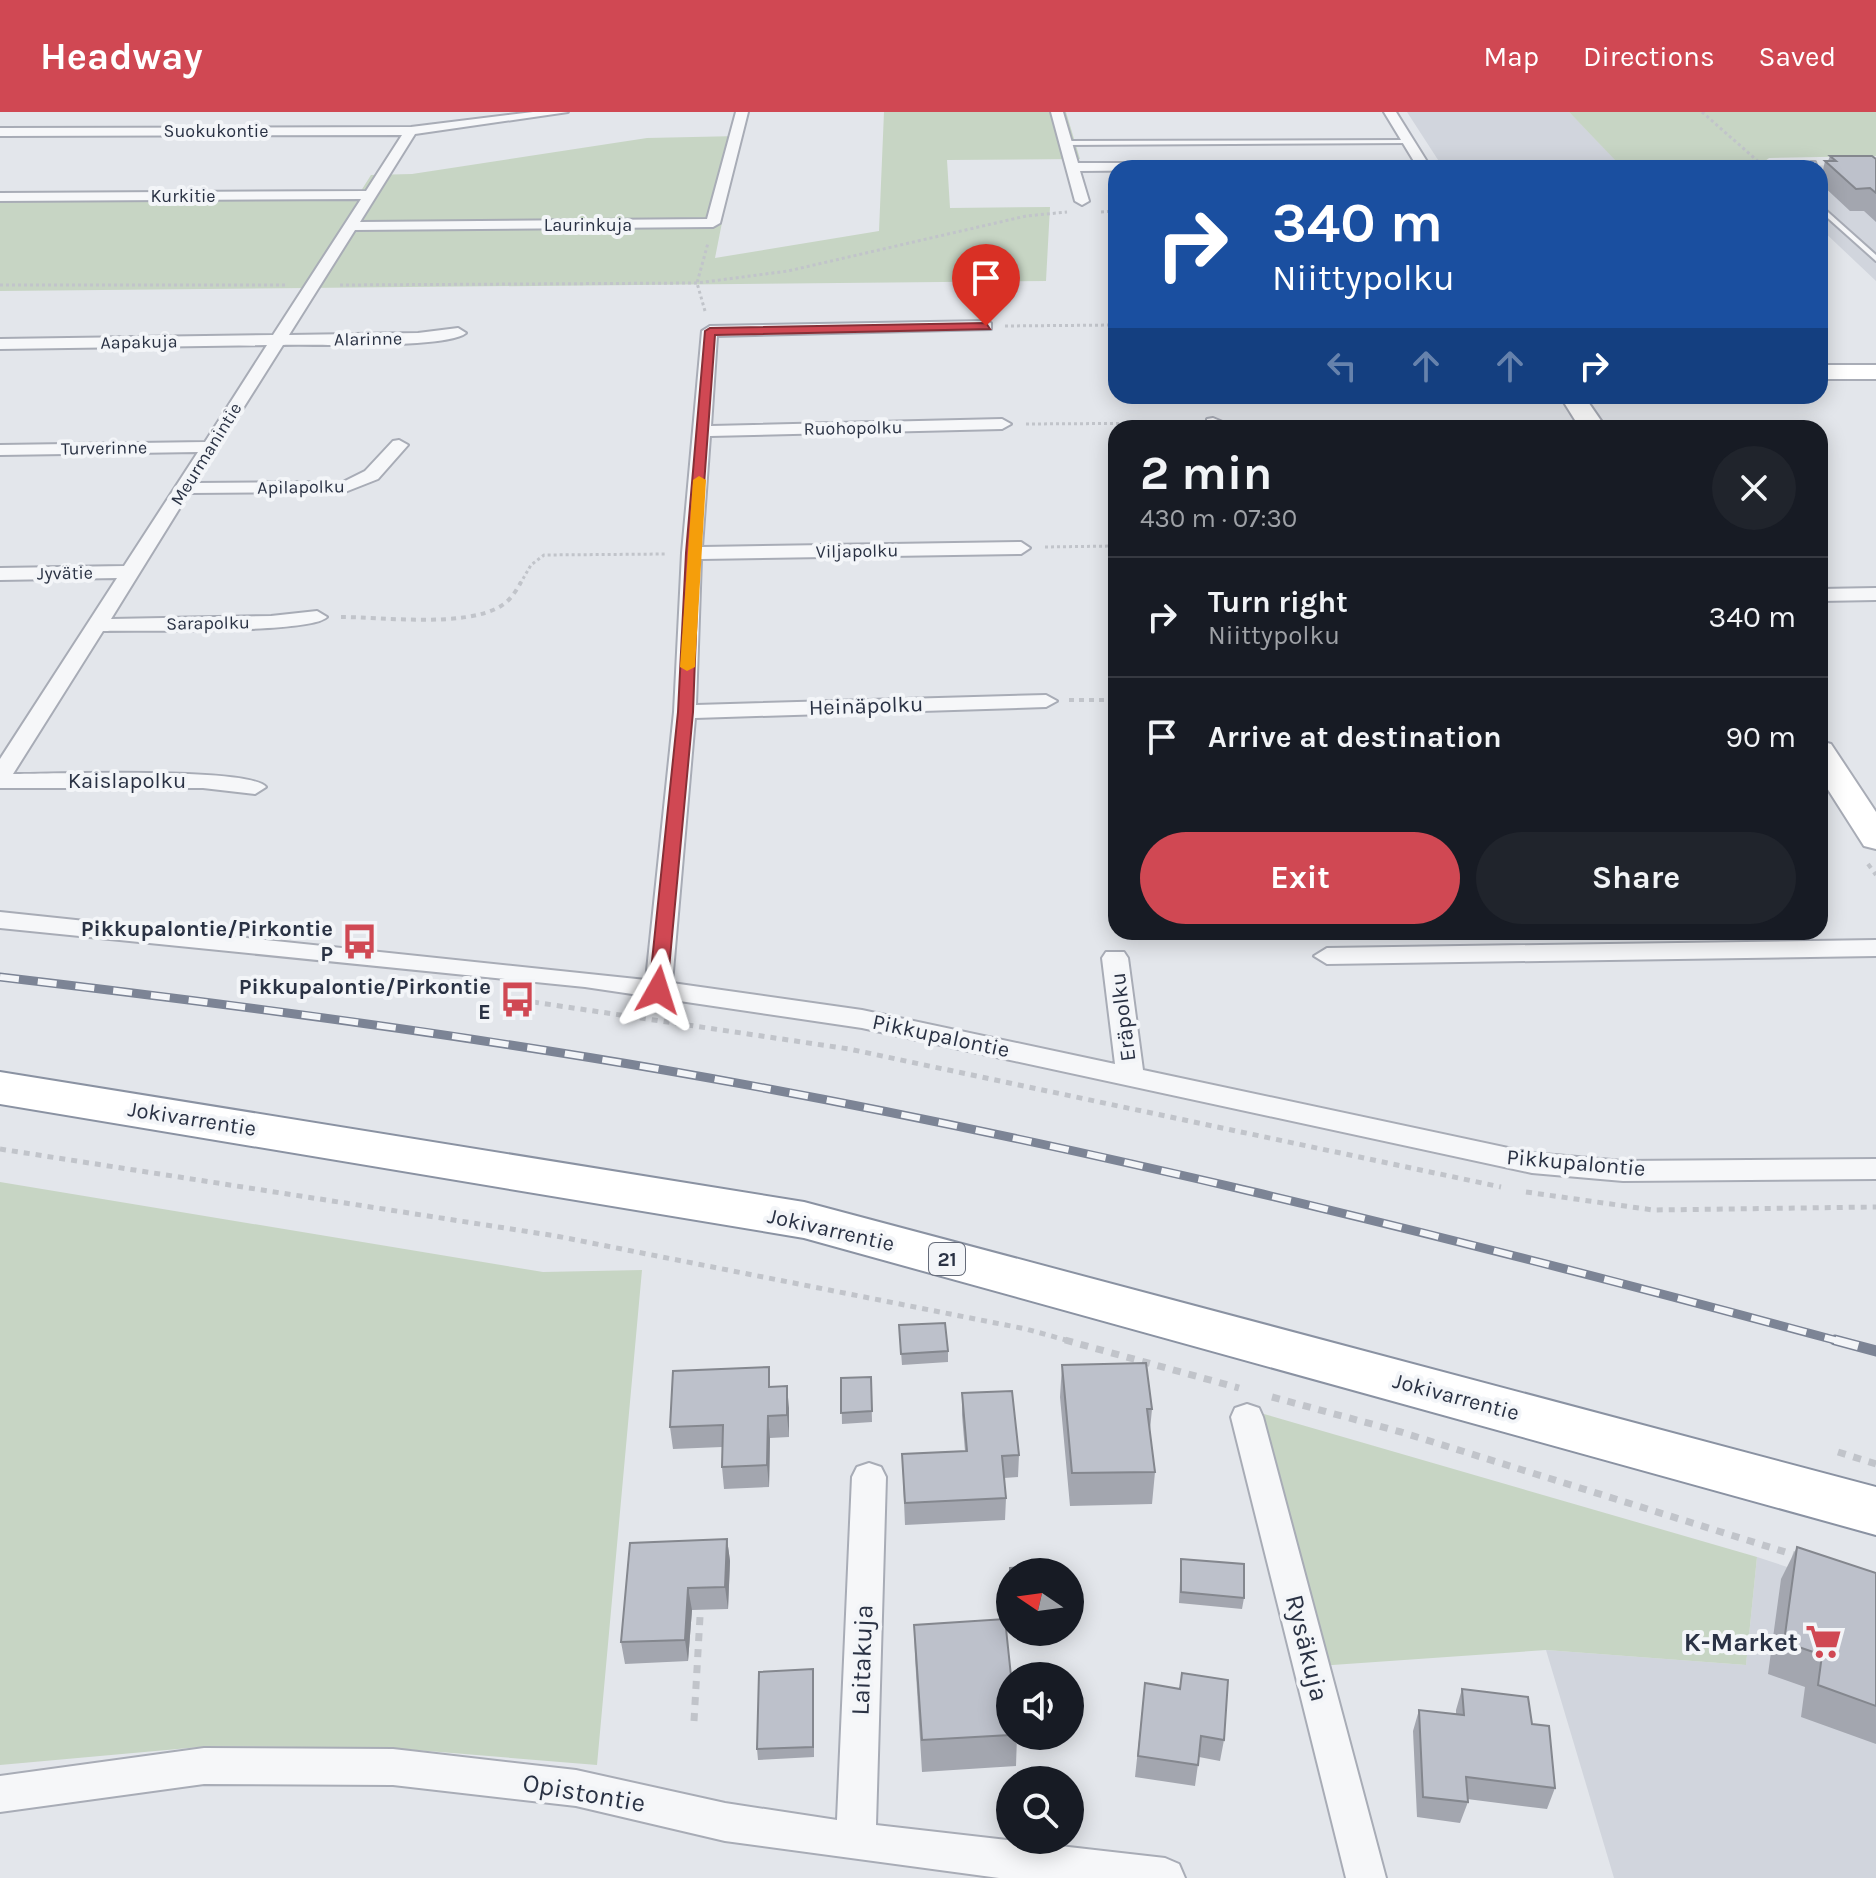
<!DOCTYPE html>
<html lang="en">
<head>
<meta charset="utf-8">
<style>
	:root { --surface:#171b24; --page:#20242c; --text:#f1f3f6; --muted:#9ea1a6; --line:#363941; --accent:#d04853 }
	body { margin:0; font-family:Karla,sans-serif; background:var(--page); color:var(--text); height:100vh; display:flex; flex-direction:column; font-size:30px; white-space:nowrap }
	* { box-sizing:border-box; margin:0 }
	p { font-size:26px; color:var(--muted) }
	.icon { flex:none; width:44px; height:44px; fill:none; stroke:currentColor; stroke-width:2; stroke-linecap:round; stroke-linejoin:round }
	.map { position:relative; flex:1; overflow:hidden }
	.drawer { position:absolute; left:1108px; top:308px; width:720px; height:520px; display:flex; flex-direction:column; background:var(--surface); border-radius:24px; box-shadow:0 4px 20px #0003 }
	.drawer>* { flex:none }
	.hud { position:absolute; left:1108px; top:48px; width:720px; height:244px; border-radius:24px; box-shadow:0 4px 20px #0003; background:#1a4fa0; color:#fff; overflow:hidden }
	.needle { width:52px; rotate:283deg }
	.fabs { position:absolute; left:996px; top:1446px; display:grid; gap:16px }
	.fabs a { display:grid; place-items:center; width:88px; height:88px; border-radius:50%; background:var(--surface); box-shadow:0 4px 20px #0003; font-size:40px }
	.pin { position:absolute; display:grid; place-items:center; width:68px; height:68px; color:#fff; margin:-82px -34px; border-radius:50% 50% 50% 0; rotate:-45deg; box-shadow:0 0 8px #0007 }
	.pin .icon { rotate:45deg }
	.me { position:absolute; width:88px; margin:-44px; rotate:6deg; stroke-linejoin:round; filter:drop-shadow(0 0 6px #0008) }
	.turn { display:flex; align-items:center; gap:28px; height:168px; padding:0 32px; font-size:36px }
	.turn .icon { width:104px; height:104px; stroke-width:2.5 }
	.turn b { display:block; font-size:56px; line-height:68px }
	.lanes { display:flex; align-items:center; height:76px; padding:0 32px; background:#0003; justify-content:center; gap:40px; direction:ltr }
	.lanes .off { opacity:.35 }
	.round { display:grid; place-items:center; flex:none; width:84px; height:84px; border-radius:42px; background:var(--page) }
	.headline { display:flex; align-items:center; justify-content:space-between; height:136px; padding:0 32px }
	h1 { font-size:48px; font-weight:700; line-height:60px }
	.primary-button { display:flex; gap:16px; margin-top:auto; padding:16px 32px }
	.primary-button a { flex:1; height:92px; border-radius:48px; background:var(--accent); color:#fff; font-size:32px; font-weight:700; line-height:92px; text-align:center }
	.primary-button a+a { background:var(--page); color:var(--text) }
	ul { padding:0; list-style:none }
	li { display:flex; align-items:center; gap:24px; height:120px; padding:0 32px; border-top:2px solid var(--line) }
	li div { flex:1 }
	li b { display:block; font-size:30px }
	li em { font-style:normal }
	header { display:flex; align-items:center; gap:48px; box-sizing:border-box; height:112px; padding:0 40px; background:var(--accent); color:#fff }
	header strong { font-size:38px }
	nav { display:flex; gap:44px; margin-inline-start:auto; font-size:28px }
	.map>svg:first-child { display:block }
	.built { fill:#d1d5dd }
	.green { fill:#c7d5c4 }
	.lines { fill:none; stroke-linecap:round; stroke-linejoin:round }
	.lane-casing { stroke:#a8acb6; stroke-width:4 }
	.street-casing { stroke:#a8acb6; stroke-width:4 }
	.secondary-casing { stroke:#a8acb6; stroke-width:4 }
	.highway-casing { stroke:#8a92a2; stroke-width:4 }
	.path-far3 { stroke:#c1c4ca; stroke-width:3; stroke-dasharray:3 3; stroke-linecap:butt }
	.path-far2 { stroke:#c1c4ca; stroke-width:4; stroke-dasharray:5 5; stroke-linecap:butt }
	.path-far1 { stroke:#c1c4ca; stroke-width:5; stroke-dasharray:6 6; stroke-linecap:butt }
	.path { stroke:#c1c4ca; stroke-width:7; stroke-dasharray:8 8; stroke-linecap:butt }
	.lane { fill:#f6f7f9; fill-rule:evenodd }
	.street { fill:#f6f7f9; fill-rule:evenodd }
	.secondary { fill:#fff; fill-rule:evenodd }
	.highway { fill:#fff; fill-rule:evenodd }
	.rail-far1-casing { stroke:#7c8495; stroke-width:9 }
	.rail-casing { stroke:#7c8495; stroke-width:11 }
	.rail-far1 { stroke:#f3f5f8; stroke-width:6; stroke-dasharray:19; stroke-linecap:butt }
	.rail { stroke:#f3f5f8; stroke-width:8; stroke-dasharray:24; stroke-linecap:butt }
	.wall { fill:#a3a6af }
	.shaded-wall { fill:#84878e }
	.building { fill:#bdc1cb; stroke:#84878e; stroke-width:2 }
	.route { fill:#d04853; stroke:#872f36; stroke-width:2 }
	.slow { fill:#f59e0b }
	.labels { text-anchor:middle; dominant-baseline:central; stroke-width:8; stroke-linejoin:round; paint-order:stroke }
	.far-street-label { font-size:18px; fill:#2a3244; stroke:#f3f5f8 }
	.shield { fill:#f3f5f8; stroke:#666c7a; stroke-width:2 }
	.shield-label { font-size:20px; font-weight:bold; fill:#2a3244 }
	.street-label { font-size:22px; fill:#2a3244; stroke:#f3f5f8 }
	.poi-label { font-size:22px; font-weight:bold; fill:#2a3244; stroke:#f3f5f8; text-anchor:end }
	.near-poi-label { font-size:26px; font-weight:bold; fill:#2a3244; stroke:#f3f5f8; text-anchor:end }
	.near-street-label { font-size:26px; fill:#2a3244; stroke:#f3f5f8 }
</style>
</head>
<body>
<header>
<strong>Headway</strong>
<nav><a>Map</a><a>Directions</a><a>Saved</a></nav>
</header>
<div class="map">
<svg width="1876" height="1766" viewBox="0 0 1876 1766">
	<rect width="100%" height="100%" fill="#e3e6eb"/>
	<path class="built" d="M 1407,0 L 1569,0 L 1619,51 L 1442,54 Z
		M 1876,53 L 1876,169 L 1820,116 L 1820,56 L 1754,54 Z
		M 1757,1445 L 1876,1484 L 1876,1766 L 1614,1766 L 1546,1538 L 1746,1553 Z"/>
	<path class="green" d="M 884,0 L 1066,0 L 1080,47 L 947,48 L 950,96 L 1050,95 L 1046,169 L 0,179 L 0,84 L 359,82 L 371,63 L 412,62 L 647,26 L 739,24 L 715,146 L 879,119 Z
		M 1569,0 L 1876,0 L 1876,44 L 1769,46 L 1756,56 L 1442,54 L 1618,51 Z
		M 0,1070 L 543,1160 L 642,1158 L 597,1653 L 391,1636 L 211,1634 L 0,1653 Z
		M 1264,1302 L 1757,1445 L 1746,1553 L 1546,1538 L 1318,1554 Z"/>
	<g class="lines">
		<defs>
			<path id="lane" d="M 1407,28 L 1409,31 L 1067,33 L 1064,31 L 1067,29 Z
				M 1811,50 L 1815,50 L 1817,56 L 1809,56 Z
				M 1820,93 L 1876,143 L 1876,149 L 1820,99 Z"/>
			<path id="street" d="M 533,0 L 568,0 L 415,22 L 360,110 L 707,107 L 736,0 L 748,0 L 720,111 L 713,115 L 355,118 L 289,223 L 418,221 L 458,216 L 466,221 C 447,237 315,232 283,233 L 196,371 L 343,370 L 365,359 L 393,329 L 399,328 L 408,333 L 378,367 L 345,380 L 189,381 L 111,507 L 271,504 L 317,499 L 327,505 C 312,522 136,518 103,519 L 13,662 C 49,662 252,655 266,675 L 255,682 L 203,676 L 0,676 L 0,647 L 117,466 L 0,468 L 0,456 L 124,454 L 198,340 L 0,343 L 0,333 L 205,330 L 267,233 L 0,237 L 0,227 L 273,223 L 361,87 L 0,89 L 0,81 L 366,79 L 402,23 L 0,24 L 0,16 L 411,15 Z
				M 1051,0 L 1063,0 L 1078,51 L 1415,51 L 1384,0 L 1396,0 L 1431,56 L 1080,59 L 1089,89 L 1082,93 L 1075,89 Z
				M 986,209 L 991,211 L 991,217 L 717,224 L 711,314 L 1002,307 L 1011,312 L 1002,317 L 710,324 L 702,435 L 1021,430 L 1030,436 L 1021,442 L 701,447 L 696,593 L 1046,583 L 1057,589 L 1046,595 L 695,606 L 672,871 L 862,898 L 1115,952 L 1102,846 L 1106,840 L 1124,840 L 1128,846 L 1143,958 L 1532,1041 L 1623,1049 L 1876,1047 L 1876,1067 L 1623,1069 L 1532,1061 L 862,916 L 585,875 L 0,816 L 0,800 L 646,868 L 674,600 L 682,441 L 702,219 L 710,214 Z
				M 1213,306 L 1237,316 L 1207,315 L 1207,307 Z
				M 1876,476 L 1876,488 L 1820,489 L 1820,477 Z
				M 1876,828 L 1876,844 L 1327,852 L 1314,844 L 1327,836 Z
				M 1247,1292 L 1259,1296 L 1263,1305 L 1386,1766 L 1346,1766 L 1231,1305 L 1235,1296 Z
				M 869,1351 L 881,1355 L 886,1365 L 876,1713 L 1165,1746 L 1179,1752 L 1185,1766 L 999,1766 L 725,1729 L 576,1694 L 393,1673 L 204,1672 L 0,1700 L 0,1664 L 204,1636 L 393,1637 L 576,1658 L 725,1691 L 837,1708 L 852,1365 L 857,1355 Z"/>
			<path id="secondary" d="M 1820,253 L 1876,253 L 1876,267 L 1820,267 Z
				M 1560,284 L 1584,284 L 1606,316 L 1580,316 Z
				M 1820,629 L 1831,632 L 1876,700 L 1876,737 L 1864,734 L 1820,665 Z"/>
			<path id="highway" d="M 0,960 L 804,1090 L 1876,1375 L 1876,1423 L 804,1126 L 0,992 Z"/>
		</defs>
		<use href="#lane" class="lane-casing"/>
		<use href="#street" class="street-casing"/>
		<use href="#secondary" class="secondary-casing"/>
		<use href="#highway" class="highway-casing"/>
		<path class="path-far3" d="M 1702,0 L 1760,51
			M 1639,56 L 1795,51
			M 1101,100 L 1116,99
			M 0,173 L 286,173
			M 340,173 L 697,171 L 788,159 L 1026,104 L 1067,100
			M 705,199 L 697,171 L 708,131
			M 1005,214 L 1116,213
			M 1026,312 L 1192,311
			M 1045,435 L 1116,434
			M 520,472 L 531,453 L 544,443 L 667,442"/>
		<path class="path-far2" d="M 341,505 C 383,505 465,516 501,494 C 510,489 516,479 521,470
			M 1069,588 L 1116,588
			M 1868,752 L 1876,763"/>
		<path class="path-far1" d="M 533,890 L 849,937 L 1501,1075
			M 0,1037 L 556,1124 L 1026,1217 L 1073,1230
			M 1526,1080 L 1653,1098 L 1876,1095"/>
		<path class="path" d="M 1065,1228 L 1239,1276
			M 1272,1285 L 1401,1320 L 1798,1444
			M 1838,1340 L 1876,1352
			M 694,1609 L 700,1505"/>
		<use href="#lane" class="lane"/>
		<use href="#street" class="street"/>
		<use href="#secondary" class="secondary"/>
		<use href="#highway" class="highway"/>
		<defs>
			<path id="rail-far1" d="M 0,865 C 222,891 444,920 664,958 C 1061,1027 1453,1125 1842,1230"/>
			<path id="rail" d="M 1835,1228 L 1876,1239"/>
		</defs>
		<use href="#rail-far1" class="rail-far1-casing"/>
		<use href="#rail" class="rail-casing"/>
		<use href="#rail-far1" class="rail-far1"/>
		<use href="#rail" class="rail"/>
	</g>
	<path class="wall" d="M 1830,44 L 1876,47 L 1876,110 L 1864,99 L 1850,99 L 1820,71 L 1825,49 L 1828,49 Z
		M 899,1213 L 948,1239 L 948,1250 L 902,1253 Z
		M 1062,1253 L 1152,1297 L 1150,1318 L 1155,1360 L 1152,1392 L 1070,1394 L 1060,1285 Z
		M 769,1255 L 770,1275 L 787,1274 L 789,1325 L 770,1326 L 769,1375 L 724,1377 L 722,1355 L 722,1335 L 673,1337 L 670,1315 Z
		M 871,1265 L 872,1310 L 842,1312 L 841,1266 Z
		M 962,1281 L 1019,1343 L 1018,1365 L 1004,1366 L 1006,1386 L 1005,1408 L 905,1413 L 902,1342 L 965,1339 L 962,1303 Z
		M 727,1427 L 730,1449 L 728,1497 L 692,1498 L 688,1549 L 625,1552 L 621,1530 Z
		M 1797,1435 L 1876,1461 L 1876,1632 L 1801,1605 L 1805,1575 L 1768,1562 L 1781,1467 Z
		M 1181,1447 L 1244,1486 L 1242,1497 L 1179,1491 Z
		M 914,1513 L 1010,1564 L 1010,1624 L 1017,1624 L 1016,1654 L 922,1660 L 915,1545 Z
		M 1182,1561 L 1224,1628 L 1220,1649 L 1199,1645 L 1195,1674 L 1135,1665 L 1145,1571 L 1180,1577 Z
		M 814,1568 L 814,1645 L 758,1648 L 757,1637 Z
		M 1462,1577 L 1532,1612 L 1555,1676 L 1547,1697 L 1467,1687 L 1468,1690 L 1460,1711 L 1417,1705 L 1413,1619 L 1419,1598 L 1456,1602 L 1456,1598 Z"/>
	<path class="shaded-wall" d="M 787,1274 L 789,1296 L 789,1325 L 787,1303 Z
		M 768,1304 L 770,1326 L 769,1375 L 767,1353 Z
		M 727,1427 L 730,1449 L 728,1497 L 725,1475 Z
		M 688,1476 L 692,1498 L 688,1549 L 685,1528 Z"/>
	<path class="building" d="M 1830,44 L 1872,44 L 1876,47 L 1876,81 L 1870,76 L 1856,77 L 1825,49 L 1836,49 Z
		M 945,1211 L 948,1239 L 901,1242 L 899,1213 Z
		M 1146,1251 L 1152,1297 L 1147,1297 L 1155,1360 L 1072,1361 L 1062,1253 Z
		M 769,1255 L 769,1275 L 787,1274 L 787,1303 L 768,1304 L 767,1353 L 722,1355 L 723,1313 L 670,1315 L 673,1259 Z
		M 871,1265 L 872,1299 L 841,1301 L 841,1266 Z
		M 1012,1279 L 1019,1343 L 1002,1344 L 1006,1386 L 905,1391 L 902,1342 L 967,1339 L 962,1281 Z
		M 727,1427 L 725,1475 L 688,1476 L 685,1528 L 621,1530 L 630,1431 Z
		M 1797,1435 L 1876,1461 L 1876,1594 L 1818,1573 L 1822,1543 L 1784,1530 Z
		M 1181,1447 L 1244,1452 L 1244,1486 L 1181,1480 Z
		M 1036,1454 L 1036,1460 L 1010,1460 L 1010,1461 L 1010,1456 Z
		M 1005,1507 L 1011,1564 L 1010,1564 L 1010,1623 L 922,1628 L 914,1513 Z
		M 813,1557 L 813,1635 L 757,1637 L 759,1560 Z
		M 1182,1561 L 1228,1568 L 1224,1628 L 1201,1624 L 1198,1653 L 1138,1644 L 1145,1571 L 1180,1577 Z
		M 1462,1577 L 1528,1585 L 1532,1612 L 1549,1614 L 1555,1676 L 1466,1665 L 1468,1690 L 1423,1685 L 1419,1598 L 1464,1603 Z"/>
	<path class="route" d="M 986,211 L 990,217 L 715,223 L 699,441 L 693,600 L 667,878 L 665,882 L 652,882 L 649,878 L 678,600 L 686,441 L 705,219 L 710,216 Z"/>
	<path class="slow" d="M 699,364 L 706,368 L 695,555 L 687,559 L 680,555 L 693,368 Z"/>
	<defs>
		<symbol id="bus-bare" viewBox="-9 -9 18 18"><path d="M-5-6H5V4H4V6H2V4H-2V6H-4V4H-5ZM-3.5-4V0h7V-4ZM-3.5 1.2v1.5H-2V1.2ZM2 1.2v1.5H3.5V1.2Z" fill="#d04853" stroke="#f3f5f8" stroke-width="2.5" paint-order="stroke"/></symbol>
		<symbol id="supermarket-bare" viewBox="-9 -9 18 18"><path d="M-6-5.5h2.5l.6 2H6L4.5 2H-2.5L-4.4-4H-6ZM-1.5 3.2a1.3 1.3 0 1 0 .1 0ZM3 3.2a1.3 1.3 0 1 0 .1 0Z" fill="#d04853" stroke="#f3f5f8" stroke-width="2.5" paint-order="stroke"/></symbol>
	</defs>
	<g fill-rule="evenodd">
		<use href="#bus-bare" x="334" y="804" width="51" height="51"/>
		<use href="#bus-bare" x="492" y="862" width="51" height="51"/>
		<use href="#supermarket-bare" x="1798" y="1504" width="51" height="51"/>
	</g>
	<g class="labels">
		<g class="far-street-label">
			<text x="216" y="19">Suokukontie</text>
			<text x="183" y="84">Kurkitie</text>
			<text x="588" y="113">Laurinkuja</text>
			<text transform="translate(368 227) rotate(-1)">Alarinne</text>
			<text transform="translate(139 230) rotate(-1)">Aapakuja</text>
			<text transform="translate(853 316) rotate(-1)">Ruohopolku</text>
			<text transform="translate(104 336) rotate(-1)">Turverinne</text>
			<text transform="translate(206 342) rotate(-58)">Meurmanintie</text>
			<text transform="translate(301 375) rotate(-1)">Apilapolku</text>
			<text transform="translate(857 439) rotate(-1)">Viljapolku</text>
			<text transform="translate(65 461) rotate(-1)">Jyvätie</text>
			<text transform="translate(208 511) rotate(-1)">Sarapolku</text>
		</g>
		<rect class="shield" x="929" y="1131" width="36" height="32" rx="6"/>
		<g class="shield-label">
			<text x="947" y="1147">21</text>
		</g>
		<g class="street-label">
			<text transform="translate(866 594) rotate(-2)">Heinäpolku</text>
			<text x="127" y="669">Kaislapolku</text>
			<text transform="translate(1123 905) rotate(-97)">Eräpolku</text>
			<text transform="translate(941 924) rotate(12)">Pikkupalontie</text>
			<text transform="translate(192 1007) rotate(9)">Jokivarrentie</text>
			<text transform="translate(1576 1051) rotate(5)">Pikkupalontie</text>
			<text transform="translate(831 1118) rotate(13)">Jokivarrentie</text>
			<text transform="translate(1456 1285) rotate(15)">Jokivarrentie</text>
		</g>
		<g class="poi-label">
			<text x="333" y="817">Pikkupalontie/Pirkontie<tspan x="333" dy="25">P</tspan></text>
			<text x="491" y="875">Pikkupalontie/Pirkontie<tspan x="491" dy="25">E</tspan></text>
		</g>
		<g class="near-poi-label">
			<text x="1798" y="1530">K-Market</text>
		</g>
		<g class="near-street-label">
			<text transform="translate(1307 1536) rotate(76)">Rysäkuja</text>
			<text transform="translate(862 1548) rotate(-88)">Laitakuja</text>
			<text transform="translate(584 1681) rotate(10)">Opistontie</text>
		</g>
	</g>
</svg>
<div class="fabs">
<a><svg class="needle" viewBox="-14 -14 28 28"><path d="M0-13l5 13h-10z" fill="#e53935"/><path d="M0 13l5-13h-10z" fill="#9ea1a6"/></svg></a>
<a><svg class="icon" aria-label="sound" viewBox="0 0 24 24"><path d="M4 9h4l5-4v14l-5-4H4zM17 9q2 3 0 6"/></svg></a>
<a><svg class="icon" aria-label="search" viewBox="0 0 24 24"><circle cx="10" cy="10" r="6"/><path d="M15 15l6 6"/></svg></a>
</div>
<div class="pin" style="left:986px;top:214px;background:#d93025"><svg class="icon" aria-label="arrive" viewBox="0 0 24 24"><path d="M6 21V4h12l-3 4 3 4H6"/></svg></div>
<svg class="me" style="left:658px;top:878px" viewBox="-20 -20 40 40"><path d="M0-17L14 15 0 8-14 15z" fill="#d04853" stroke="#fff" stroke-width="4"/></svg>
<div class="hud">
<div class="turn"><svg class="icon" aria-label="right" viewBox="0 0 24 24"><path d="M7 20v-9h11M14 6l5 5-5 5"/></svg><div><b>340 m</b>Niittypolku</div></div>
<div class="lanes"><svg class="icon off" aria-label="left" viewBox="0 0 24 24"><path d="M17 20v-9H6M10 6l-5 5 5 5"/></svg><svg class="icon off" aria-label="ahead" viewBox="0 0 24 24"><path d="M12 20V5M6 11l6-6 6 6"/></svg><svg class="icon off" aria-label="ahead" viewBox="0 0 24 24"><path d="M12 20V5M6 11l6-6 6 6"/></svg><svg class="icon" aria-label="right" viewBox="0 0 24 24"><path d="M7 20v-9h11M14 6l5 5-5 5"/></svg></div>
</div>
<section class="drawer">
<div class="headline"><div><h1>2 min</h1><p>430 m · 07:30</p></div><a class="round"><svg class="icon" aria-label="close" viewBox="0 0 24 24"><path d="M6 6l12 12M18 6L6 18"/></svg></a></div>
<ul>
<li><svg class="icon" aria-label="right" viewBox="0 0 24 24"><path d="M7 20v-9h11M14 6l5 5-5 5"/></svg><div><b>Turn right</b><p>Niittypolku</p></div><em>340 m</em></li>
<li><svg class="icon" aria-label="arrive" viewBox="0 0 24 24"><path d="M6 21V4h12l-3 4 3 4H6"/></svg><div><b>Arrive at destination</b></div><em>90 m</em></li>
</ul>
<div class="primary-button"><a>Exit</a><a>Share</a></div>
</section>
</div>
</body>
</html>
